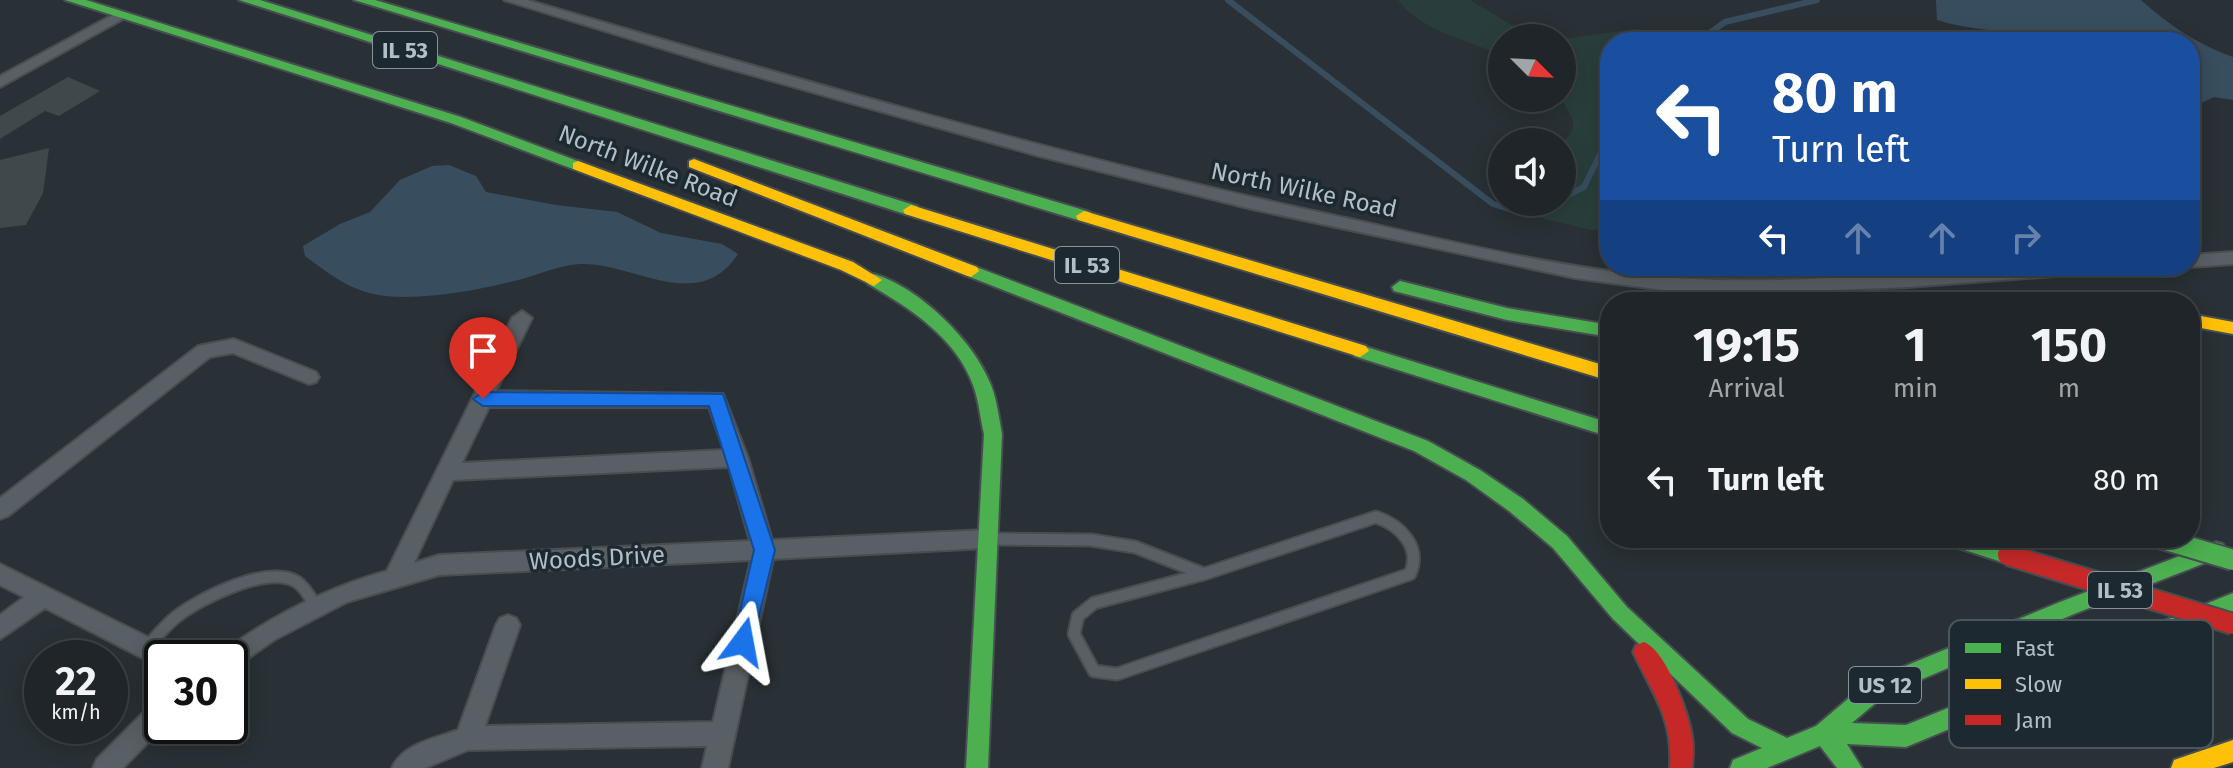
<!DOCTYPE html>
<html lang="en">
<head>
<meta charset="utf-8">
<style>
	:root { --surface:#1f2528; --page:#2c3134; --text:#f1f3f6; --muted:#a1a5a8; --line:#3c4245 }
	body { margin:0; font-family:"Fira Sans",sans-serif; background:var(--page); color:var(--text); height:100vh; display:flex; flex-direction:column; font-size:30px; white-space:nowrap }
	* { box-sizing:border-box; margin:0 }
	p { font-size:26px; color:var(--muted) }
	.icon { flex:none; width:44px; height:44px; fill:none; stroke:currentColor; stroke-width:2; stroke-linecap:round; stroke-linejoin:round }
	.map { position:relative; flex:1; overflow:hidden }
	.details { position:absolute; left:1600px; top:292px; width:600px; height:256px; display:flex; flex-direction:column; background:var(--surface); border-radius:32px; box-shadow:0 4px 20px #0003,0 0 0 2px var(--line) }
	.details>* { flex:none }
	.top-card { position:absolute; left:1600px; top:32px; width:600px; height:244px; border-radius:32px; box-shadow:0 4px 20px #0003,0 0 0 2px var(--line); background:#1a4fa0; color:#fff; overflow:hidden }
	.needle { width:52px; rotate:114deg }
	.tools { position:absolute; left:1488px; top:24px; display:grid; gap:16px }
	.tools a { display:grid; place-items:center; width:88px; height:88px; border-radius:50%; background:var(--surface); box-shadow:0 4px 20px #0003,0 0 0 2px var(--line); font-size:40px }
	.speed { position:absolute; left:24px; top:640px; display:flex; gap:16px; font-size:40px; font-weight:700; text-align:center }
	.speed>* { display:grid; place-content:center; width:104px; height:104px; border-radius:50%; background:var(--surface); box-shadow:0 4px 20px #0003,0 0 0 2px var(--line); line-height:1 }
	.speed small { font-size:20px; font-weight:400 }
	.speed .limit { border:4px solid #111; border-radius:12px; background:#fff; color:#111 }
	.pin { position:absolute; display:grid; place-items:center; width:68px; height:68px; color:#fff; margin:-82px -34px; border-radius:50% 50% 50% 0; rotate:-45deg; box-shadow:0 0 8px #0007 }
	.pin .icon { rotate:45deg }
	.me { position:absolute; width:88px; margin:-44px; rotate:13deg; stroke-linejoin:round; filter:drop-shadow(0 0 6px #0008) }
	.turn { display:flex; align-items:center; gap:28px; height:168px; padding:0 40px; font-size:36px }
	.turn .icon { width:104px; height:104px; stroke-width:2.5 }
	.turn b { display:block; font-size:56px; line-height:68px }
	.lanes { display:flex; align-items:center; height:76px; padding:0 40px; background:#0003; justify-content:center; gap:40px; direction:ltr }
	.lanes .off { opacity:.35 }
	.eta { display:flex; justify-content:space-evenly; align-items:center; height:136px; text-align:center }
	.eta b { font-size:48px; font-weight:700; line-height:56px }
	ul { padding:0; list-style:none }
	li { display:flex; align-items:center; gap:24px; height:104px; padding:0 40px }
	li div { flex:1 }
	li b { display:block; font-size:30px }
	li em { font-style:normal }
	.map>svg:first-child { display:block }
	.green { fill:#293e3c }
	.water { fill:#384e5e }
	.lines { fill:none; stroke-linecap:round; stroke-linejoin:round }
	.stream { stroke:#384e5e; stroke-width:6 }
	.building { fill:#41484c }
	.lane-casing { stroke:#474d51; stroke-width:15 }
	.street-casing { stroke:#474d51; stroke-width:4 }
	.fast-casing { stroke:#474d51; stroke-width:4 }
	.slow-casing { stroke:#474d51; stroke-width:4 }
	.jam-casing { stroke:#474d51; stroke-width:4 }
	.lane { stroke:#596065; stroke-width:11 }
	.street { fill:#596065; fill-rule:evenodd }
	.fast { fill:#4caf50; fill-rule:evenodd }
	.slow { fill:#ffc107; fill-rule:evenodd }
	.jam { fill:#c62828; fill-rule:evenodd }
	.fast-bridge-casing { stroke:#464d51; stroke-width:24; stroke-linecap:butt }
	.jam-bridge-casing { stroke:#464d51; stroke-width:24; stroke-linecap:butt }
	.fast-bridge { stroke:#4caf50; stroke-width:20 }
	.jam-bridge { stroke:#c62828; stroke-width:20 }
	.route { fill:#1a73e8; stroke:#114b97; stroke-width:2 }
	.labels { text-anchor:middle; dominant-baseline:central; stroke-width:7; stroke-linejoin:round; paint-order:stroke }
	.shield { fill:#1d2930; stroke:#86929a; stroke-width:2 }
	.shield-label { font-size:22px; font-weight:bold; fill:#b3bfc7 }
	.street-label { font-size:24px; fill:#b3bfc7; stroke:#1d2930 }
	.key { fill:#1d2930; stroke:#4a565d; stroke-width:2 }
	.key-label { font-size:22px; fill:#b3bfc7 }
</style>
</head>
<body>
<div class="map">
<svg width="2233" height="768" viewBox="0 0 2233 768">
	<rect width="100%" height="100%" fill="#293136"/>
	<path class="green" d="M 1398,0 L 1470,0 L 1520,30 L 1550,38 L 1502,38 L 1502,55 C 1468,41 1420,30 1398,0 Z
		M 1636,29 L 1700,40 L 1610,42 L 1610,229 L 1592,230 L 1528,215 L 1523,202 L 1562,202 L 1562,142 C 1586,125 1565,112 1562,98 C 1558,81 1562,57 1562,39 Z"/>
	<path class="water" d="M 1936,0 L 2141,0 C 2170,26 2197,44 2233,57 L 2233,100 L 2214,97 L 2199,104 L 2190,102 L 2190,42 L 2049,42 C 2013,29 1974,32 1937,20 Z
		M 449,165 L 476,176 L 486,192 L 556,205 L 617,212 L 661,233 L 722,244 L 738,254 C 698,315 634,262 580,264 C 559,265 535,276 514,281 C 474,291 402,305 363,291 C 341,284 323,269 305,256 L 303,246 L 340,224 L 370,212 L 400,180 L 432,166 Z"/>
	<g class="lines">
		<path class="stream" d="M 1228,0 L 1493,204 L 1528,215 L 1554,202
			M 1697,42 L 1725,22 L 1817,0
			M 1562,198 L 1584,187 L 1610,134"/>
	</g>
	<path class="building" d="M 68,77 L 100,91 L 59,116 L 45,111 L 0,139 L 0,116 Z
		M 49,148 L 43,193 L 26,225 L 0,228 L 0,160 Z"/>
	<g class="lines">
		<defs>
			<path id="lane" d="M 1376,517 C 1400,525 1422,547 1410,574 L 1117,674 L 1094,671 L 1074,634 L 1078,616 L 1094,603 L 1204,574 Z
				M 992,539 L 1091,540 L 1135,547 L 1204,574
				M 146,648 C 156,637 165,626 176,617 C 200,598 268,564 297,582 C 306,588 311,599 316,607"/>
			<path id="street" d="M 504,0 L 527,0 C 793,78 1060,156 1332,215 C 1441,239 1550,267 1661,277 C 1781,287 1900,272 2020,266 C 2053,265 2086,266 2118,266 L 2109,272 L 1908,287 L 1757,293 L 1663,290 L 1575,278 L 1252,209 L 1039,156 L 716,65 Z
				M 118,12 L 125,16 L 123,19 L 0,87 L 0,76 Z
				M 2233,252 L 2233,264 L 2190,267 L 2185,266 L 2190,266 L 2190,255 Z
				M 522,311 L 532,318 L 496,391 L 723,394 L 748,458 L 772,540 L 986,530 L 994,532 L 997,539 L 994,546 L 986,548 L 773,559 L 728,768 L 702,768 L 707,746 L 468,750 L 425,768 L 392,768 C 402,744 436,738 458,730 L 496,625 L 500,618 L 508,615 L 516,618 L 520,625 L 485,726 L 713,722 L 751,560 L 439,575 L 347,602 L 274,640 L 230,671 L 230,658 L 219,658 L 222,652 C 273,615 326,588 387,571 L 512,318 ZM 489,407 L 709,407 L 724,450 L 462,463 ZM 729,467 L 750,541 L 439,555 L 414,563 L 453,480 Z
				M 234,339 L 316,372 L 319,377 L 316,382 L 309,384 L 233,353 L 210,357 L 8,516 L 0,519 L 0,498 L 198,346 Z
				M 0,564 L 174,650 L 178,658 L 162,658 L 162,667 L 158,666 L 45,608 L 0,639 L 0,615 L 24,597 L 0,585 Z
				M 162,700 L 164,726 L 123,768 L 93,768 L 97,759 L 153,703 Z"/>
			<path id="fast" d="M 65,0 L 86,0 L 461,117 L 583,163 L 586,166 L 583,169 L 573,169 L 451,123 Z
				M 239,0 L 260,0 L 917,206 L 919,210 L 911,215 L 905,214 Z
				M 354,0 L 375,0 L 1090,212 L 1092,216 L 1090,220 L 1078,220 Z
				M 971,265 L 1428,441 L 1480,470 L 1523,499 L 1567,536 L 1627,607 L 1748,719 L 1787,738 L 1816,726 L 1869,681 L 2060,602 L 2216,542 L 2223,544 L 2226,550 L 2223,556 L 2074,614 L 1885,695 L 1852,723 L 1906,725 L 2233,593 L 2233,611 L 1906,747 L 1847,744 L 1862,768 L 1837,768 L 1820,746 L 1767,768 L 1730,768 L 1733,760 L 1762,748 L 1732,733 L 1613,619 L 1553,548 L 1509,511 L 1466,480 L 1414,451 L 965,275 L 963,271 L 965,267 Z
				M 874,274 C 920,288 974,341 991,385 C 997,400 999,418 1002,434 L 988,768 L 966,768 L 984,434 C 980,418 979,401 973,385 C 956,338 910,308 868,284 L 866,280 L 868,276 Z
				M 1400,281 L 1507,308 L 1610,325 L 1610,337 L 1507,320 L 1394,291 L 1392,287 Z
				M 1360,345 L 1610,423 L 1610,437 L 1354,356 L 1351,351 Z
				M 1943,538 L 1980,538 L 2015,549 L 2018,555 L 2015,561 L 2008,564 L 1946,544 Z"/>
			<path id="slow" d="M 694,159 L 977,267 L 979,271 L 971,277 L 965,275 L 689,167 L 689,161 Z
				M 578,161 L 853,262 L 882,280 L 874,286 L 841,270 L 573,169 L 573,163 Z
				M 911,205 L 1366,346 L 1369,351 L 1360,357 L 905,214 L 903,210 Z
				M 1084,211 L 1610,367 L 1610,381 L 1078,220 L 1076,216 Z
				M 2190,314 L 2233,322 L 2233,334 L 2190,326 Z
				M 2233,740 L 2233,762 L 2214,768 L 2171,768 L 2174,760 Z"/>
			<path id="jam" d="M 1644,642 C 1666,650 1689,714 1692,736 C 1694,747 1693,757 1692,768 L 1670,768 C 1673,717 1653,695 1633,652 L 1636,645 Z"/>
		</defs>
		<use href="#lane" class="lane-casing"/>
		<use href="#street" class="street-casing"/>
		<use href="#fast" class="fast-casing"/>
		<use href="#slow" class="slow-casing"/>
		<use href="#jam" class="jam-casing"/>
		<use href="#lane" class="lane"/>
		<use href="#street" class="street"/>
		<use href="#fast" class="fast"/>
		<use href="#slow" class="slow"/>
		<use href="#jam" class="jam"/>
		<defs>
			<path id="fast-bridge" d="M 2159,538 L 2233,560"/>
			<path id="jam-bridge" d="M 2008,555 L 2233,624"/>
		</defs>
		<use href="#fast-bridge" class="fast-bridge-casing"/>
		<use href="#jam-bridge" class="jam-bridge-casing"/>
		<use href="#fast-bridge" class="fast-bridge"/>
		<use href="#jam-bridge" class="jam-bridge"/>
	</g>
	<path class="route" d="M 483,392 L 723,394 L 775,550 L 751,649 L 743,652 L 736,649 L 733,642 L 754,550 L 709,406 L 483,406 L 473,399 Z"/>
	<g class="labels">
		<g class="shield">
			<rect x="373" y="32" width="64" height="36" rx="6"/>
			<rect x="1055" y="247" width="64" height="36" rx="6"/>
			<rect x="2088" y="572" width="64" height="36" rx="6"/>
			<rect x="1849" y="667" width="72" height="36" rx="6"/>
		</g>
		<g class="shield-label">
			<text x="405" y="50">IL 53</text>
			<text x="1087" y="265">IL 53</text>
			<text x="2120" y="590">IL 53</text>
			<text x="1885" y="685">US 12</text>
		</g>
		<g class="street-label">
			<text transform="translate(648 166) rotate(21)">North Wilke Road</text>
			<text transform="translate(1304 190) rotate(12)">North Wilke Road</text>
			<text transform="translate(597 558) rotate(-3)">Woods Drive</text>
		</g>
	</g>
	<rect x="1949" y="620" width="264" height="128" rx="12" class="key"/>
	<rect x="1965" y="643" width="36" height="10" fill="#4caf50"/>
	<rect x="1965" y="679" width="36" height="10" fill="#ffc107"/>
	<rect x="1965" y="715" width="36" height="10" fill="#c62828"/>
	<g class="key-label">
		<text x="2015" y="656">Fast</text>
		<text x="2015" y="692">Slow</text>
		<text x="2015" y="728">Jam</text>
	</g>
</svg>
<div class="tools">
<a><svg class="needle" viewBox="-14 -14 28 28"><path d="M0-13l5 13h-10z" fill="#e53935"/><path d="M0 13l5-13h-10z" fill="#a1a5a8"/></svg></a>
<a><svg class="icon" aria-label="sound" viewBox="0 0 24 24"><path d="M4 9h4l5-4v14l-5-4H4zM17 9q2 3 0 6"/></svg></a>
</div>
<div class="speed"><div>22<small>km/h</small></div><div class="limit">30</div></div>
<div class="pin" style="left:483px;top:399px;background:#d93025"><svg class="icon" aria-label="arrive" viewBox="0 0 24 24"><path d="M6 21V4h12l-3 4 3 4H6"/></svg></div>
<svg class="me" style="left:743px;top:642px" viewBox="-20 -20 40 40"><path d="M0-17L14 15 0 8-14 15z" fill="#1a73e8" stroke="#fff" stroke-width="4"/></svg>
<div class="top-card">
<div class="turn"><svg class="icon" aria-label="left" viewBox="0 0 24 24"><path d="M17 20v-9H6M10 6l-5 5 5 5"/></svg><div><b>80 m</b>Turn left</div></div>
<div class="lanes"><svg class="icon" aria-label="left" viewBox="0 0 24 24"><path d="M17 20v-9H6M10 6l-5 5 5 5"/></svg><svg class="icon off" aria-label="ahead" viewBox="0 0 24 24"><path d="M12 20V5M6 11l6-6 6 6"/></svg><svg class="icon off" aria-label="ahead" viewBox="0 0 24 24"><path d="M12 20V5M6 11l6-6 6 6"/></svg><svg class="icon off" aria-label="right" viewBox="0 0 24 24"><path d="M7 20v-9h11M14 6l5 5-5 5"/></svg></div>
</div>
<section class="details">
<div class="eta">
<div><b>19:15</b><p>Arrival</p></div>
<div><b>1</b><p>min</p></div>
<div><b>150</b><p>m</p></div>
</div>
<ul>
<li><svg class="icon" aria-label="left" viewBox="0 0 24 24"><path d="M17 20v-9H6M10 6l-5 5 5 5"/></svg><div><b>Turn left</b></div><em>80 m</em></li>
</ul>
</section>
</div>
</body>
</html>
